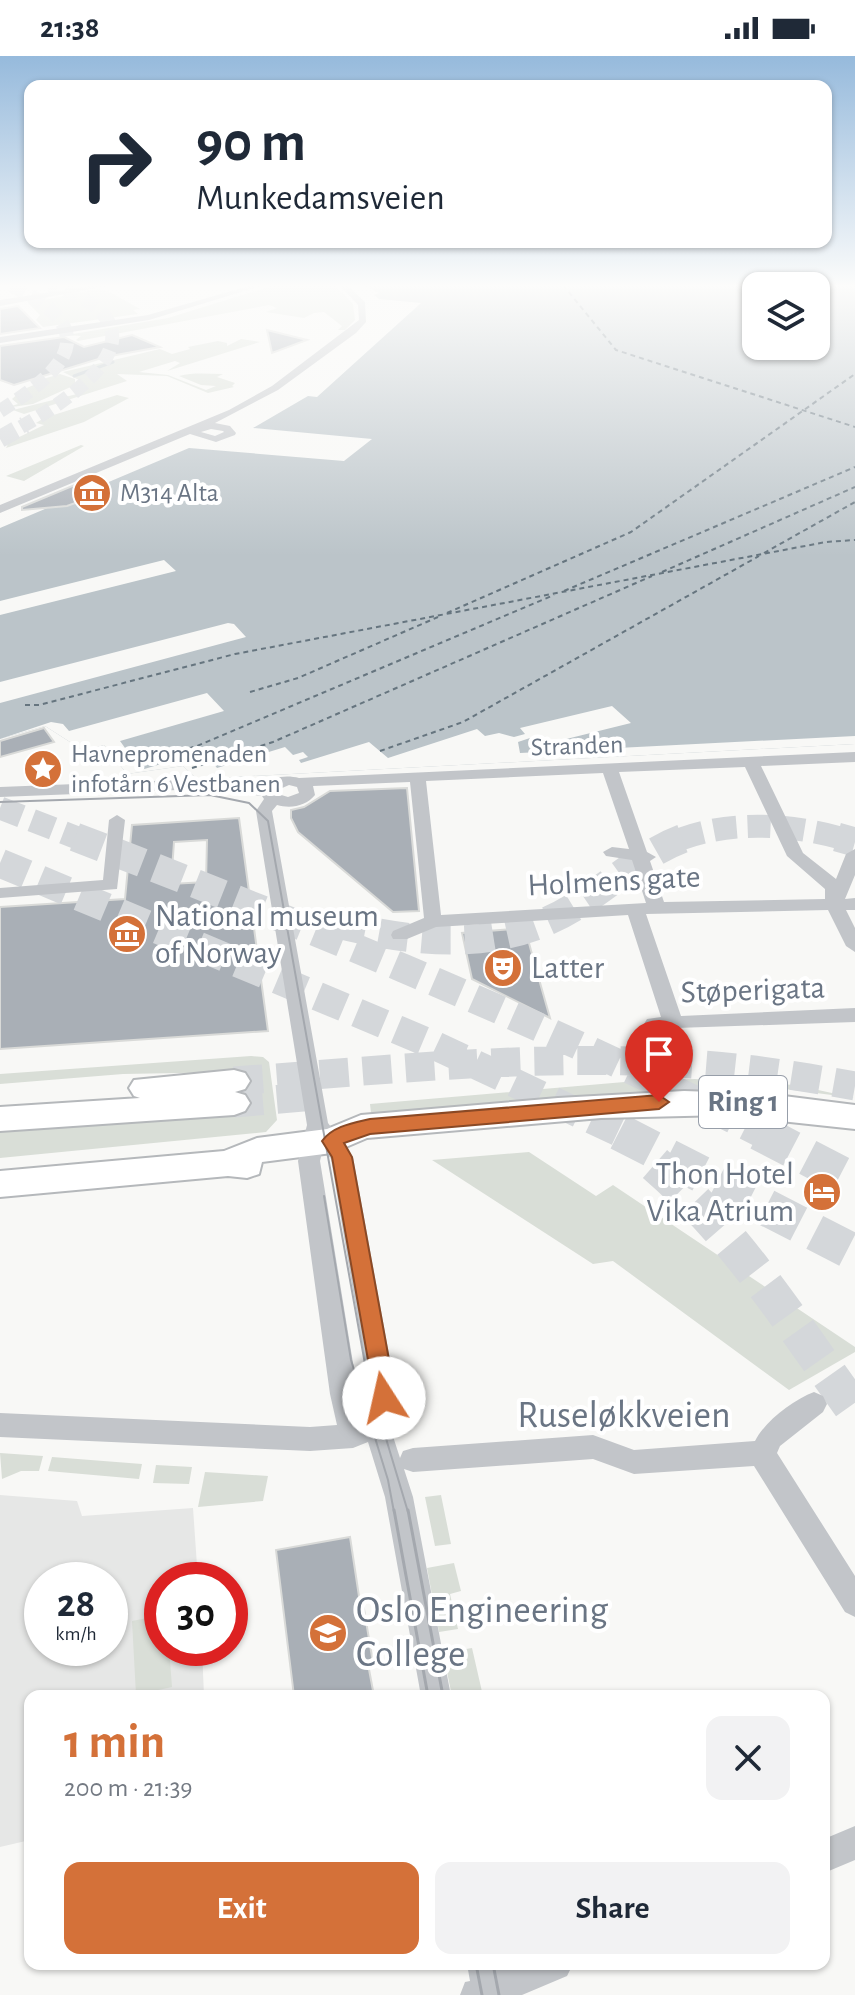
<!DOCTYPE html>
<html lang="en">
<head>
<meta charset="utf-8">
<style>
	:root { --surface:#fff; --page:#f2f2f3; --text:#1f2937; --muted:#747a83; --accent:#d47139 }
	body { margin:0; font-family:"Alegreya Sans",sans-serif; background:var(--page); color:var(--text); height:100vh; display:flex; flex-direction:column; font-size:30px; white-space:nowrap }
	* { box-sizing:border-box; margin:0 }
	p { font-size:26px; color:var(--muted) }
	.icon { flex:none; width:44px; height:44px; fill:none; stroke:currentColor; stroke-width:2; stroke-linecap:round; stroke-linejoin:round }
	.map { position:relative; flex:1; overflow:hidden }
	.panel { position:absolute; left:24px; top:1634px; width:806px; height:280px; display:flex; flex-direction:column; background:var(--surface); border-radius:16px; box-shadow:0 2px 6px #0004 }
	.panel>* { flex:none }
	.guide { position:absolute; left:24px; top:24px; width:808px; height:168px; border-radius:16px; box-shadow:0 2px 6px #0004; background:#fff; color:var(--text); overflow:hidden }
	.buttons { position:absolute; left:742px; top:216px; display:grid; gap:16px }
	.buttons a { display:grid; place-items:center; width:88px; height:88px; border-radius:16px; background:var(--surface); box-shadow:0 2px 6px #0004; font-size:40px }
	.speed { position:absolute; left:24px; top:1506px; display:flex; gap:16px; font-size:40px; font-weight:700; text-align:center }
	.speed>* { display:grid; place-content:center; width:104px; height:104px; border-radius:50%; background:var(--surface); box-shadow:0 2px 6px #0004; line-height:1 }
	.speed small { font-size:20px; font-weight:400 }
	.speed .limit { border:12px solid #d22; background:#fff; color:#111 }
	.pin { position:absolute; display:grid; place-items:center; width:68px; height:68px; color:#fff; margin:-82px -34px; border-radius:50% 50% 50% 0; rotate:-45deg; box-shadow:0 0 8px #0007 }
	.pin .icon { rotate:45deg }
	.me { position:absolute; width:88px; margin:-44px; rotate:350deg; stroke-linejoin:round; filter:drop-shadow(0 0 6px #0008) }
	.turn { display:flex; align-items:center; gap:28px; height:168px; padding:0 40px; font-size:36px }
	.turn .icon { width:104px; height:104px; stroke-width:2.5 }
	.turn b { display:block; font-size:56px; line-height:68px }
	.round { display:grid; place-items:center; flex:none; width:84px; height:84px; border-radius:16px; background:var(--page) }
	.summary { display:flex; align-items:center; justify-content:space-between; height:136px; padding:0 40px }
	h1 { font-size:48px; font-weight:600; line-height:60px; color:var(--accent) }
	.primary-button { display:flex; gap:16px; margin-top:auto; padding:16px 40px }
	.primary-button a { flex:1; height:92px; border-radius:16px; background:var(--accent); color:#fff; font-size:32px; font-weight:600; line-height:92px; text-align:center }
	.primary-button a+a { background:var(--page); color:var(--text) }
	.status { display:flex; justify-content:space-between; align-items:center; height:56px; padding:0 40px; background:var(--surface); direction:ltr }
	.status svg { height:22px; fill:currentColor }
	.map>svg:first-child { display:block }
	.built { fill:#e6e7e6; fill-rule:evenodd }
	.green { fill:#d9ded7 }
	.water { fill:#bbc4c9; fill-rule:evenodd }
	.pier { fill:#f8f8f6 }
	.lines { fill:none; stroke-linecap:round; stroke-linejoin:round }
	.stream { stroke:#bbc4c9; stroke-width:3 }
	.ferry { stroke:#66757f; stroke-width:2; stroke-dasharray:5 4; stroke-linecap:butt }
	.building { fill:#a9afb6; stroke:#d9dad8; stroke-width:2; fill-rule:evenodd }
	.highway-tunnel-far4 { stroke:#d4d7da; stroke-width:14; stroke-dasharray:14 7; stroke-linecap:butt }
	.highway-tunnel-far3 { stroke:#d4d7da; stroke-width:18; stroke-dasharray:18 9; stroke-linecap:butt }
	.highway-tunnel-far2 { stroke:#d4d7da; stroke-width:23; stroke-dasharray:23 11; stroke-linecap:butt }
	.highway-tunnel-far1 { stroke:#d4d7da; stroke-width:29; stroke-dasharray:29 14; stroke-linecap:butt }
	.highway-tunnel { stroke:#d4d7da; stroke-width:37; stroke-dasharray:37 18; stroke-linecap:butt }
	.highway-casing { stroke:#b5b8bb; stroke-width:4 }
	.minor { fill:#c2c5c9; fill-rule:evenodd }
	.highway { fill:#fff; fill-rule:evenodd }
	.tram-far1 { stroke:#a4a8ae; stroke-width:2 }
	.tram { stroke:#a4a8ae; stroke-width:3 }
	.route { fill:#d47139; stroke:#8a4925; stroke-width:2 }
	.labels { text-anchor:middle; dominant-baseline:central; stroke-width:8; stroke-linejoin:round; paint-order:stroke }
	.far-poi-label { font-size:26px; fill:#6a7584; stroke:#fff; text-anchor:start }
	.far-street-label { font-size:26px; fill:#6a7584; stroke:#fff }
	.shield { fill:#fff; stroke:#979ea9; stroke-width:2 }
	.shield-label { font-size:30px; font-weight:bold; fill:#6a7584 }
	.street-label { font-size:32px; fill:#6a7584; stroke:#fff }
	.poi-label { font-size:32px; fill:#6a7584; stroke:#fff; text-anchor:start }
	.near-street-label { font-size:38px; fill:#6a7584; stroke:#fff }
	.near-poi-label { font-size:38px; fill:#6a7584; stroke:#fff; text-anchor:start }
</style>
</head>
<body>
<div class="status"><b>21:38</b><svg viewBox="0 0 49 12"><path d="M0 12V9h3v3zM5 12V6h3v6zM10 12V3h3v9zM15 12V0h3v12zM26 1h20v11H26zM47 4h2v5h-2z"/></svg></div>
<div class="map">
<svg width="855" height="1939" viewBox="0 0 855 1939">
	<rect width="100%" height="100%" fill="#f8f8f6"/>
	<path class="built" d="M 0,1439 L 77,1445 L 82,1460 L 193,1452 L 198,1524 L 162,1524 L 162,1592 L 202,1592 L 204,1640 L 30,1640 L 30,1784 L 0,1791 ZM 42,1524 L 110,1524 L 110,1592 L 42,1592 Z"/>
	<path class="green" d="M 275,229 L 335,229 L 353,248 L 355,264 L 345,274 L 338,274 L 342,270 L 324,256 L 314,257 L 304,262 L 266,256 L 277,252 L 269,249 L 78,285 L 76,284 L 81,280 L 67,279 L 168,262 Z
		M 98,233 L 108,235 L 140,253 L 133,254 L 138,258 L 43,271 L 36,264 L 40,259 L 28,247 Z
		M 241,283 L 260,286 L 167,315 L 180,307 L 175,305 L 139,316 L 168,319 L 206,334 L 216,330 L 201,329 L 179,320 C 194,316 208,318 223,318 L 217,321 L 235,327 L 232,330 L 234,331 L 208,337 L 167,320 L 117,318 L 127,325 L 24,358 L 13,354 L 81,337 L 79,324 L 63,316 L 160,293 L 172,298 L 190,293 L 188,291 L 218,285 L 227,287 L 227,290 Z
		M 60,318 L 75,323 L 75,329 L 33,348 L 5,352 L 18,348 L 12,343 L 22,334 L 36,328 L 33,326 Z
		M 117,339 L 129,342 L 84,366 L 6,392 L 9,386 L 44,369 L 36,367 L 44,362 Z
		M 81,389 L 84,390 L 24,425 L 6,420 Z
		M 251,1000 L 263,1001 L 269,1006 L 277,1064 L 266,1076 L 0,1102 L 0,1073 L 236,1054 L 236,1016 L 123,1018 L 0,1028 L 0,1018 Z
		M 695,1023 L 795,1029 L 855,1042 L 747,1028 L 371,1057 L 370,1048 L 636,1025 Z
		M 529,1096 L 596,1140 L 613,1129 L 855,1291 L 855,1296 L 789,1334 L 613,1205 L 593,1208 L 432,1104 Z
		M 0,1397 L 43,1400 L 39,1415 L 21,1415 L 2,1423 Z
		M 52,1401 L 142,1408 L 139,1423 L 48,1415 Z
		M 156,1409 L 192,1411 L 189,1428 L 153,1427 Z
		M 205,1416 L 268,1420 L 263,1445 L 198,1451 Z
		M 441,1439 L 451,1488 L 435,1490 L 425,1441 Z
		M 454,1507 L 461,1535 L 450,1538 L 458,1573 L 439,1576 L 427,1512 Z
		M 162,1559 L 162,1592 L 169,1592 L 172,1631 L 136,1639 L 132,1565 Z
		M 472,1592 L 483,1640 L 452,1640 L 443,1597 Z"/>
	<path class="water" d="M 363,229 L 855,229 L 855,688 L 197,723 L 183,710 L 127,718 L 104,689 L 84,695 L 45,670 L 0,683 L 0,472 L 189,392 L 344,405 L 372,383 L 253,372 L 308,340 L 317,341 L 421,247 L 379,243 L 374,239 L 379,237 ZM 756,230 L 816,230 L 816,290 L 756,290 Z"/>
	<path class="pier" d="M 164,504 L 176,515 L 0,559 L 0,545 Z
		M 228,567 L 234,568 L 246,581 L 0,647 L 0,626 Z
		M 207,637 L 224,655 L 120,685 L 141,714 L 201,696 L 208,703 L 218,701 L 223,705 L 214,708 L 217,712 L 285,691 L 293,699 L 303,696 L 308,701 L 299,704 L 301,707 L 369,686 L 388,702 L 477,673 L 485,680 L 499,677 L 514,681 L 525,678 L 520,672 L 612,650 L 631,667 L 538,690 L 530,682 L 518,686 L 520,697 L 855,680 L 855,688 L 197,723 L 183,710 L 127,718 L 104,689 L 84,695 L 45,670 L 0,683 L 51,666 L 63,668 L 69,675 Z"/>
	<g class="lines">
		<path class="stream" d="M 74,320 L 113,306"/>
		<path class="ferry" d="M 563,229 L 616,294 L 855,371
			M 764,497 L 855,446
			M 662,516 L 855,431
			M 564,535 L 855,411
			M 447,557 L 631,476 L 855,318
			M 250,636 L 298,622 L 438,561
			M 25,649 L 39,649 L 235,598 L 826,486 L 855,484
			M 380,695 L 463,666 L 759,500
			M 137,708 L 197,690 L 554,539
			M 192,712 L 273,686 L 652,520"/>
	</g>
	<path class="building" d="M 18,250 L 40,272 L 0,278 L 0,253 Z
		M 267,274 L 307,284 L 272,297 Z
		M 132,279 L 160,291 L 105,301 L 14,329 L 0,324 L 0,290 L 64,281 L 84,291 Z
		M 77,428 L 103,437 L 67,450 L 22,454 L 22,451 Z
		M 44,672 L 54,686 L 0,701 L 0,685 Z
		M 407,732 L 419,855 L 393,856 L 298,776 L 291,762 L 291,754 L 304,751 L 330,735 Z
		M 239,762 L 268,975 L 0,993 L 0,851 L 125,843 L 132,769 ZM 207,784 L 206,826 L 171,828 L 174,786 Z
		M 525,872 L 533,902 L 550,962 L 472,923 L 462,877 Z
		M 350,1481 L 360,1547 L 363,1547 L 373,1607 L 368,1608 L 374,1640 L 294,1640 L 276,1494 Z"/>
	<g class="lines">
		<path class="highway-tunnel-far4" d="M 0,355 C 70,311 103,273 10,229
			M 21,371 C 58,350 156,291 90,247 C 78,240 63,235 50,229"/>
		<path class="highway-tunnel-far3" d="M 0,383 L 25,369"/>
		<path class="highway-tunnel-far2" d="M 0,752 L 80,783
			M 681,783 C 734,764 791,768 844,783"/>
		<path class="highway-tunnel-far1" d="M 75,781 C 309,870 539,965 763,1078
			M 837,781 L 855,786
			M 0,807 L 434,989 L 623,1078
			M 337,868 C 420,888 504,897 579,848 C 615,825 646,795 687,781
			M 234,1025 C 390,1014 548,996 704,1009 C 755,1013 805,1021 855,1030
			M 234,1047 L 316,1040"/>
		<path class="highway-tunnel" d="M 619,1076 L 855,1197
			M 759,1076 L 855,1126
			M 655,1108 C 737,1179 792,1268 855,1355"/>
		<defs>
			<path id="highway" d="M 234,1014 L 245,1017 L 250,1025 L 245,1033 L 235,1036 L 245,1039 L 250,1047 L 245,1055 L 234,1059 L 0,1075 L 0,1051 L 140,1042 L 134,1040 L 129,1032 L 134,1024 Z
				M 684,1035 L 768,1038 L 855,1049 L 855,1073 L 726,1059 L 601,1062 L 367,1082 L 332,1097 L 262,1106 L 259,1118 L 247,1122 L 228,1120 L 0,1141 L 0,1115 L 224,1095 L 257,1082 L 327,1073 L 361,1059 L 558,1042 Z"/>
		</defs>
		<use href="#highway" class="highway-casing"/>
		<path class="minor" d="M 95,229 L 107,230 L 0,250 L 0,244 Z
			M 252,229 L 264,229 L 149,264 L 0,287 L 0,281 L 148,259 Z
			M 339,229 L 347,229 L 365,246 L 366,266 L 356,277 L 278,334 L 215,367 L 230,370 L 236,377 L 235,379 L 216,386 L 190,378 L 0,457 L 0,449 L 229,354 L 272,330 L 359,264 L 358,249 ZM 211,373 L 223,375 L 224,376 L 215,380 L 201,376 Z
			M 855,696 L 855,706 L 761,710 L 803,797 L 836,823 L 846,798 L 855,793 L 855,819 L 845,843 L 855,842 L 855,854 L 846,854 L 855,872 L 855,896 L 846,890 L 828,854 L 646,858 L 681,960 L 855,952 L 855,966 L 647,973 L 644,968 L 647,963 L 661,961 L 628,859 L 436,871 L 407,883 L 393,883 L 391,879 L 393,875 L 424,862 L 410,726 L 313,730 L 315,739 C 306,750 291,753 277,749 L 272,755 L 328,1067 L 353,1101 L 397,1342 L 389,1368 L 400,1402 L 403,1395 L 413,1392 L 593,1379 L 634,1394 L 755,1385 C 765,1365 793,1344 814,1336 L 823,1340 L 827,1348 L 823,1356 L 780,1390 L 777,1397 L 855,1520 L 855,1561 L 845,1556 L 754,1410 L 634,1418 L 593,1403 L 413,1416 L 404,1413 L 413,1441 L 451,1640 L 421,1640 L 385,1441 L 368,1386 L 353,1392 L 310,1395 L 0,1381 L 0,1357 L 310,1371 L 337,1369 L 330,1338 L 298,1105 L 307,1069 L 256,755 L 264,743 L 262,740 L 203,733 L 0,741 L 0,731 L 203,723 L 264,730 C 272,720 287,719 299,722 ZM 745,711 L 787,800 L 825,833 L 825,843 L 664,846 L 650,805 L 656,801 L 647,796 L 619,716 ZM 603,717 L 629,793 L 612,791 L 603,796 L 606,800 L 632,804 L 646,847 L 441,859 L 426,725 ZM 289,729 L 297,731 L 299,737 L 288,741 L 278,738 L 280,733 ZM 323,1092 L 331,1103 L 371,1342 L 369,1354 L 362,1362 L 320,1105 Z
			M 117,759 L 125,764 L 117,833 L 0,842 L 0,832 L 103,824 L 109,764 Z
			M 855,1770 L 855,1804 L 824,1817 L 824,1783 Z
			M 467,1908 L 503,1908 L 503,1911 L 511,1908 L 573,1908 L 567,1920 L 522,1939 L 460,1939 L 465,1926 L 470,1925 Z"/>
		<use href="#highway" class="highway"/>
		<path class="tram-far1" d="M 0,746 L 210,739 L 249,747 L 268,765 L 367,1319 L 408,1456
			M 324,1140 L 351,1304 L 388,1424 L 394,1456"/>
		<path class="tram" d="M 394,1454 L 428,1640
			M 408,1454 L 443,1640
			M 476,1908 L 482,1939
			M 493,1908 L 499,1939"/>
	</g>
	<linearGradient id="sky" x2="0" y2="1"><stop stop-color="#96badc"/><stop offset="0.46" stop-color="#fcfcfb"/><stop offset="1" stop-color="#fcfcfb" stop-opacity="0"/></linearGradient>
	<rect width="855" height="500" fill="url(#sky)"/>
	<path class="route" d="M 659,1039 L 669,1046 L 659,1053 L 370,1078 L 344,1087 L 352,1101 L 396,1342 L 393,1349 L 384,1352 L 376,1349 L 332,1101 L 322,1085 C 333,1070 353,1067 370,1063 Z"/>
	<defs>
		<symbol id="museum-disc" viewBox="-11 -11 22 22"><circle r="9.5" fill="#d47139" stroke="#fff"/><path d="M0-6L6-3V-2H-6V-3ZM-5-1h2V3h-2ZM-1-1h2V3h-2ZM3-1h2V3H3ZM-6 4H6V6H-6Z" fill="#fff"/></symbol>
		<symbol id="sight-disc" viewBox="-11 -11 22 22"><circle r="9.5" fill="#d47139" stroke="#fff"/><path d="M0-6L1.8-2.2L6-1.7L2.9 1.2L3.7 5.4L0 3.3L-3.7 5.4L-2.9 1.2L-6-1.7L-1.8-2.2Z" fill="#fff"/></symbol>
		<symbol id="theatre-disc" viewBox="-11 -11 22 22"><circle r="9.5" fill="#d47139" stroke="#fff"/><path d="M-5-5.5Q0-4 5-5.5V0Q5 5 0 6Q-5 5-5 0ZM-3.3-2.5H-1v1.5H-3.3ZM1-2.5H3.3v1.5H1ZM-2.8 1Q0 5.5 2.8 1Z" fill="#fff"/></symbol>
		<symbol id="hotel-disc" viewBox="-11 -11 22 22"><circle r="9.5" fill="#d47139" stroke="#fff"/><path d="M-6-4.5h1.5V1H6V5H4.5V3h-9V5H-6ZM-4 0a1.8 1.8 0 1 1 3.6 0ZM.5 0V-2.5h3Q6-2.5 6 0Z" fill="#fff"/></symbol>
		<symbol id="university-disc" viewBox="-11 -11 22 22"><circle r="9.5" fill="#d47139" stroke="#fff"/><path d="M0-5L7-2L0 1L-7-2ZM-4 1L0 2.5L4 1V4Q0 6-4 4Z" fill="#fff"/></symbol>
	</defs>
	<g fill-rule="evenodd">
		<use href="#museum-disc" x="70" y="415" width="44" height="44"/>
		<use href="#sight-disc" x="21" y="691" width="44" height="44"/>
		<use href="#museum-disc" x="105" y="856" width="44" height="44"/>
		<use href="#theatre-disc" x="481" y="890" width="44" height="44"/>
		<use href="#hotel-disc" x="800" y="1114" width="44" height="44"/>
		<use href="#university-disc" x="306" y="1555" width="44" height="44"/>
	</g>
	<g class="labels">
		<g class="far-poi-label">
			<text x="120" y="437">M314 Alta</text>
			<text x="71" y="698">Havnepromenaden<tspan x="71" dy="30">infotårn 6 Vestbanen</tspan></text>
		</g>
		<g class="far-street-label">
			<text transform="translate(577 690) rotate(-2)">Stranden</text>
		</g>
		<rect class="shield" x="699" y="1020" width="88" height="52" rx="6"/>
		<g class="shield-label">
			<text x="743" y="1046">Ring 1</text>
		</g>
		<g class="street-label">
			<text transform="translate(614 825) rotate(-3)">Holmens gate</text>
			<text transform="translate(753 934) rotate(-2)">Støperigata</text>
		</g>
		<g class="poi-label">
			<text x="155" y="860">National museum<tspan x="155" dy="37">of Norway</tspan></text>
			<text x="531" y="912">Latter</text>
			<text x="794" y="1118" text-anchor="end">Thon Hotel<tspan x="794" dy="37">Vika Atrium</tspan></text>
		</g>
		<g class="near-street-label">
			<text x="624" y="1360">Ruseløkkveien</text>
		</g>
		<g class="near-poi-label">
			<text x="356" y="1555">Oslo Engineering<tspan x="356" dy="44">College</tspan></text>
		</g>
	</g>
</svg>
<div class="buttons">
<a><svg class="icon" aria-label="layers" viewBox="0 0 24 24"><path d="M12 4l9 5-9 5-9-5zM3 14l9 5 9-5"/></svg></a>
</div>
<div class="speed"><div>28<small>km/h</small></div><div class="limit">30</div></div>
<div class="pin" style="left:659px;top:1046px;background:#d93025"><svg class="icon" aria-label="arrive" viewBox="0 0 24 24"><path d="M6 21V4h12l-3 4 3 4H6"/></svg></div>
<svg class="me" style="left:384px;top:1342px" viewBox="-20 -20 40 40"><circle r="19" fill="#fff"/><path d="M0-13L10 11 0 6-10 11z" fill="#d47139"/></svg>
<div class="guide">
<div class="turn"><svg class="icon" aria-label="right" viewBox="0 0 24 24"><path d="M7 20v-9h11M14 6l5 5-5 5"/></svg><div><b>90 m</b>Munkedamsveien</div></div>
</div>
<section class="panel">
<div class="summary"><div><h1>1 min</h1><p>200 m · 21:39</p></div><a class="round"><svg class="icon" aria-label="close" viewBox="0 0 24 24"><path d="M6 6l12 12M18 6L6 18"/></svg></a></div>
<div class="primary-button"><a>Exit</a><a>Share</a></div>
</section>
</div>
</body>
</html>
